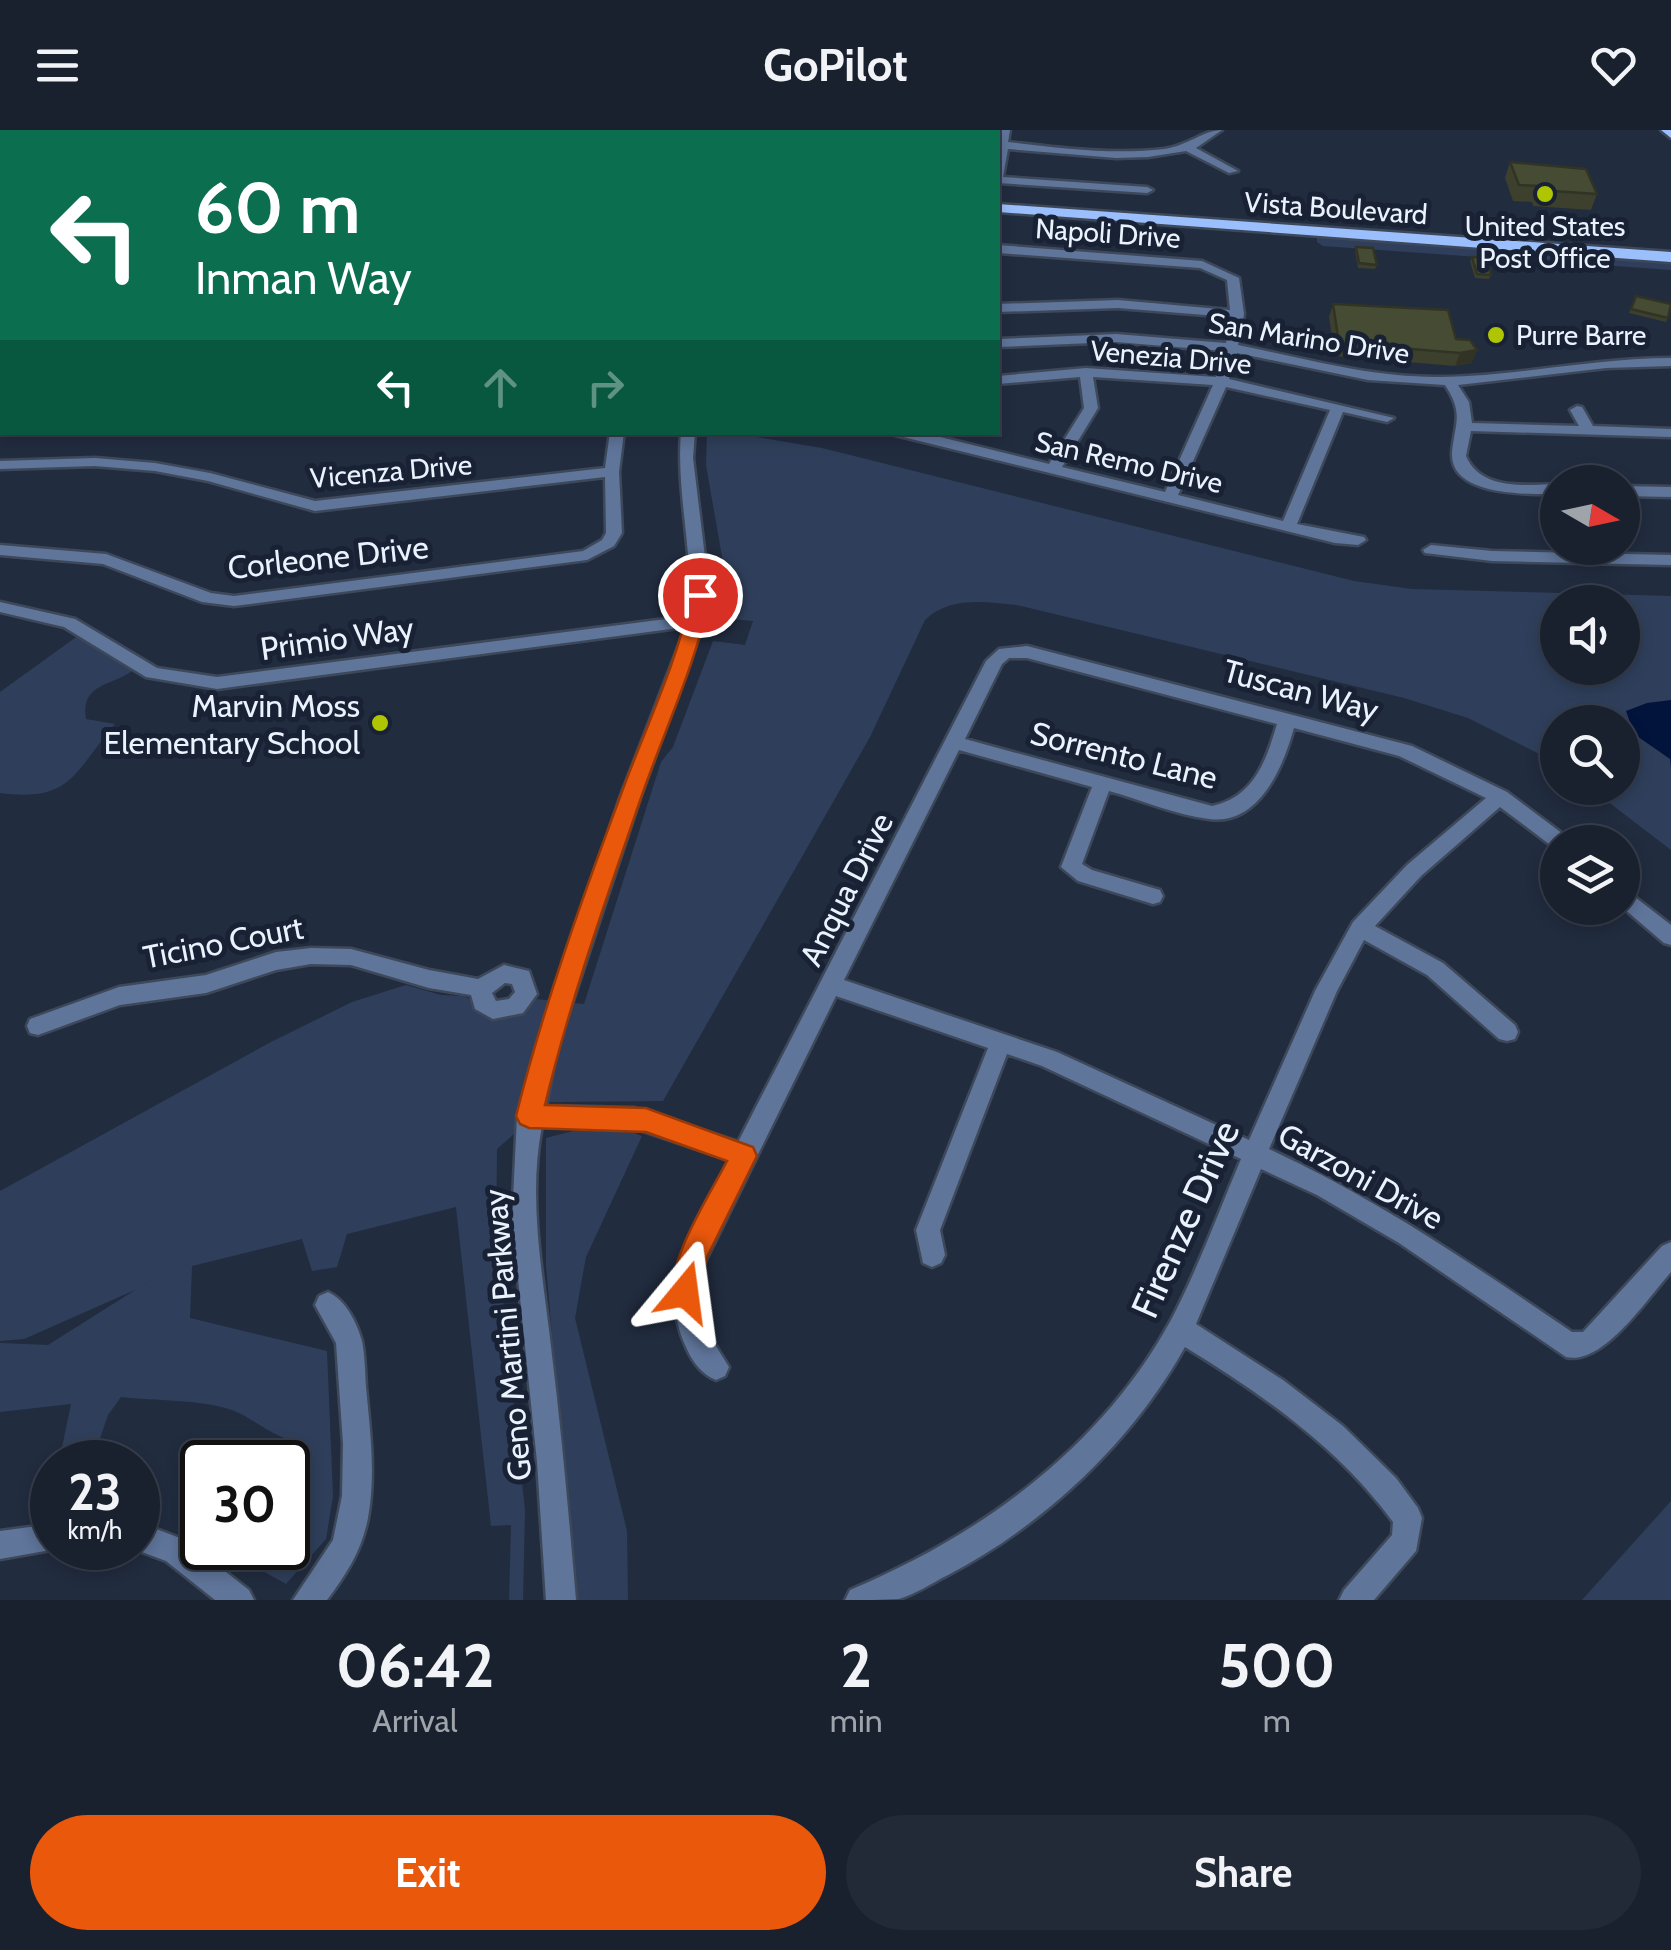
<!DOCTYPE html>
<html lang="en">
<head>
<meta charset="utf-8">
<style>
	:root { --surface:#19212f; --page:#222937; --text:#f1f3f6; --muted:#9fa3aa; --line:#373e4b; --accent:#ea580c }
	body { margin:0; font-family:Cabin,sans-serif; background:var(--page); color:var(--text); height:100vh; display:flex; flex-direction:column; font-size:38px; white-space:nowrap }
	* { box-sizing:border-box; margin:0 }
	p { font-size:32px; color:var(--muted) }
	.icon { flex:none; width:55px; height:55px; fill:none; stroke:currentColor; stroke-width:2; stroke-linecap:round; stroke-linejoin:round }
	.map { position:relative; height:1470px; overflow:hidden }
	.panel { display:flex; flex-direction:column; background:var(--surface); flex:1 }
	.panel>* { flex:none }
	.guide { position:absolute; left:0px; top:0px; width:1000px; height:305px; box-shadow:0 5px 15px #0003,0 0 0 2px var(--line); background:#0b6e4f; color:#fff; overflow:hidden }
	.needle { width:65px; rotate:99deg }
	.fabs { position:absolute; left:1540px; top:335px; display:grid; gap:20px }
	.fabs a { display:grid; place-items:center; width:100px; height:100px; border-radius:50%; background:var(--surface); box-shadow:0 5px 15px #0003,0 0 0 2px var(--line); font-size:50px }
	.speed { position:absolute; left:30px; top:1310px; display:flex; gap:20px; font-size:50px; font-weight:700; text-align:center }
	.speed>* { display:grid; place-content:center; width:130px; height:130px; border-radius:50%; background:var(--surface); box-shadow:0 5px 15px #0003,0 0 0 2px var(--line); line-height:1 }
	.speed small { font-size:25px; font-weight:400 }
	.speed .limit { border:5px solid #111; border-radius:15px; background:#fff; color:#111 }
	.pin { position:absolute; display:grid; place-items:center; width:85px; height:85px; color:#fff; margin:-42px; border:5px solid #fff; border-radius:50%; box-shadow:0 2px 10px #0007 }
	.me { position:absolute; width:110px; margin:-55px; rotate:16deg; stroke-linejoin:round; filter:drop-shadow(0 0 8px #0008) }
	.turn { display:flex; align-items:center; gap:35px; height:210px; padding:0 30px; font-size:45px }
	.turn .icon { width:130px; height:130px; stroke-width:2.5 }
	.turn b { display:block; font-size:70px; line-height:85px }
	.lanes { display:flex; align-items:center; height:95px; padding:0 30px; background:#0003; justify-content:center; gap:50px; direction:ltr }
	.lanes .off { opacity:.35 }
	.eta { display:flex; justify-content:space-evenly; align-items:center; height:170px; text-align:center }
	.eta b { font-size:60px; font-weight:700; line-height:70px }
	.primary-button { display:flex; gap:20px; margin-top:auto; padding:20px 30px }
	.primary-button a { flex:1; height:115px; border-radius:60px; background:var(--accent); color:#fff; font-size:40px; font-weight:700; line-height:115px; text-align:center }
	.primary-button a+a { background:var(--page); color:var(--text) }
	header { display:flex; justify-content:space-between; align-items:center; height:130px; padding:0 30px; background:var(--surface); font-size:45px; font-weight:700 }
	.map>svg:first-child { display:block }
	.green { fill:#2f3f5b; fill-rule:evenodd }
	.water { fill:#02143c }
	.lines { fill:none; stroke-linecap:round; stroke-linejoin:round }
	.minor-casing { stroke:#3d485a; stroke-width:5 }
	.major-casing { stroke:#3d485a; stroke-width:5 }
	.minor { fill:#5f759a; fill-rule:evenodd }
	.major { fill:#9bbefc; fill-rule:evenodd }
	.wall { fill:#3c402d }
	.shaded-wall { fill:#313424 }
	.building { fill:#464b34; stroke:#313424; stroke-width:2.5 }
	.route { fill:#ea580c; stroke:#983908; stroke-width:2.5 }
	.poi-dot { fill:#b0c502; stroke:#182234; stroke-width:4 }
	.labels { text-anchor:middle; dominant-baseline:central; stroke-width:10; stroke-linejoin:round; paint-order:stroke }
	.far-street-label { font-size:28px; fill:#eaf2fe; stroke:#182234 }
	.far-poi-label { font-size:28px; fill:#eaf2fe; stroke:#182234 }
	.street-label { font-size:32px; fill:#eaf2fe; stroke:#182234 }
	.poi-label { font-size:32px; fill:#eaf2fe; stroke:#182234; text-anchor:end }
	.near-street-label { font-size:38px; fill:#eaf2fe; stroke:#182234 }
</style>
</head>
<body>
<header><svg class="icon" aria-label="menu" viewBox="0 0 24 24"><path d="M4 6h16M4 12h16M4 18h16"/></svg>GoPilot<svg class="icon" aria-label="heart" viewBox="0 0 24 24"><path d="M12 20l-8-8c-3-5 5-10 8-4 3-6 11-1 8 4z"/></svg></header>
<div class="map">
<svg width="1671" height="1470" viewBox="0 0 1671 1470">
	<rect width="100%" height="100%" fill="#212c3f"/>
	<path class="green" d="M 1317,104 L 1511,120 L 1521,130 L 1323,116 L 1317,112 Z
		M 1533,120 L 1671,131 L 1671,140 L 1533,130 L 1530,123 Z
		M 707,303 L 733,303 L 822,318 L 1354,451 L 1412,459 L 1671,466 L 1671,720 L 1590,658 L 1622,658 L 1622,592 L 1558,592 L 1557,633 L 1468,588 L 1404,568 L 1017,475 C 983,472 951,466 925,490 L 870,607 L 663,971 L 550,972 L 497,1019 L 496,1104 L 525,1381 L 523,1470 L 509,1470 L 511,1395 L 491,1396 L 456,1077 L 347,1104 L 337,1137 L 312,1141 L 302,1109 L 192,1136 L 190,1188 L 327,1221 L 333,1366 L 326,1409 L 286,1454 L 261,1440 L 268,1418 L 288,1418 L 288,1360 L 303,1311 C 275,1311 258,1290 232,1280 C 199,1269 156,1271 121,1267 L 108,1285 L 92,1332 L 59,1332 L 71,1274 L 0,1282 L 0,1213 L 48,1215 L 186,1128 L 135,1160 L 24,1209 L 0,1211 L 0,1061 L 271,912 L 352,872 L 406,855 L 441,865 L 463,866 L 479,873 L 526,868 L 584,874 L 661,632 L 673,617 L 713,511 L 745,515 L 753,491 L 721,488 L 729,467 L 706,335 ZM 1558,472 L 1622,472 L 1622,538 L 1558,538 Z
		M 79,505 L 132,541 C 112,556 80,553 86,589 L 115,594 C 73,644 71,672 0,663 L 0,562 Z
		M 622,998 L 642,1006 L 586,1127 L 575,1188 L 627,1401 L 628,1470 L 575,1470 L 546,1135 L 546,1008 L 573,1001 Z
		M 1671,1371 L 1671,1470 L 1582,1470 Z"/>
	<path class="water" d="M 1671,570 L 1671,638 L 1670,629 L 1634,604 L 1626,581 L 1647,573 Z"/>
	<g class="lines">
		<defs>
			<path id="minor" d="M 402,0 L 420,0 L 421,2 L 405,2 Z
				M 517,0 L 527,0 L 527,2 L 517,2 Z
				M 1000,0 L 1010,0 L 1008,12 C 1060,18 1112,25 1164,19 C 1187,16 1204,0 1222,0 L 1196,18 L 1238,41 L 1229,43 L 1186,21 L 1148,27 L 1116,28 L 1008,19 L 1003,47 L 1147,57 L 1153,60 L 1147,63 L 998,53 Z
				M 0,35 L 2,35 L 2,41 L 0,41 Z
				M 998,115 L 1202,131 L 1239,148 L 1244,184 L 1238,215 C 1306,229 1373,248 1442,247 C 1519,246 1594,228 1671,228 L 1671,236 L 1606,238 L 1458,255 L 1469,272 L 1472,293 L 1579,296 L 1570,280 L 1577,276 L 1582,277 L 1593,296 L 1671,299 L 1671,307 L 1471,301 L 1466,326 C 1481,361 1526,355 1558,354 L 1558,364 C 1529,364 1449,367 1452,322 C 1455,292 1464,284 1445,255 L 1368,250 L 1237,223 L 1229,249 L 1394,288 L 1387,292 L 1343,282 L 1297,394 L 1364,407 L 1366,410 L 1358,415 L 1335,413 L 895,305 L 893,302 L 920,302 L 1049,334 L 1084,278 L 1080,247 L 998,254 L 998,246 L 1086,238 L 1216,247 L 1224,221 L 1116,212 L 998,217 L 998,209 L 1116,204 L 1226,213 L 1230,187 L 1118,178 L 998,182 L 998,174 L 1118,170 L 1230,180 L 1227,150 L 1200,138 L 998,123 ZM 1093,247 L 1213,255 L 1165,362 L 1062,337 L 1098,278 ZM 1226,257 L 1330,280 L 1283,391 L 1178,365 Z
				M 2,160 L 2,169 L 0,170 L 0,161 Z
				M 0,202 L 2,202 L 2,210 L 0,210 Z
				M 0,259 L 2,259 L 2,267 L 0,267 Z
				M 610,302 L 624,302 L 619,342 L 622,403 L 614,416 L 587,430 L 234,476 L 202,472 L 103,434 L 0,425 L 0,415 L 106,424 L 211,463 L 234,466 L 583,421 L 602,410 L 606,403 L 605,347 L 315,381 L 208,351 L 155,341 L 95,336 L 0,339 L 0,331 L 95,328 L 155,333 L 210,343 L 315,371 L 605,338 Z
				M 681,302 L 695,302 L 693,328 L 708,452 L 705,490 L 640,668 L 557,919 L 546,976 L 634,978 L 738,1012 L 986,531 L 999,519 L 1027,516 L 1412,616 L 1507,662 L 1567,707 L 1570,712 L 1558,712 L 1558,719 L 1553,717 L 1500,677 L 1421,746 L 1375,796 L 1443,833 L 1515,895 L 1518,902 L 1515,909 L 1507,911 L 1499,909 L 1427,845 L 1364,810 L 1337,861 L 1269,1019 C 1378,1069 1473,1135 1572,1202 L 1583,1202 L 1662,1116 L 1671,1112 L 1671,1142 C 1647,1169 1603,1236 1566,1227 L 1399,1113 L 1317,1065 L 1261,1039 L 1196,1194 L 1283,1250 L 1343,1296 L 1396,1348 L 1418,1378 L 1422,1388 L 1416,1421 L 1374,1470 L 1339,1470 L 1344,1460 L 1392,1405 L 1393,1392 C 1338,1317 1263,1265 1185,1217 C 1132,1312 1044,1395 948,1445 C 932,1453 916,1464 899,1469 C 883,1470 862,1470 845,1470 L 850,1460 C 981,1405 1101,1318 1171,1190 C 1198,1139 1218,1083 1241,1029 L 1042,936 L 1007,924 L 940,1100 L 945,1125 L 941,1133 L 932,1137 L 923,1133 L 916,1100 L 988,918 L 836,866 L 701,1140 L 698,1170 L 704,1197 L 729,1237 L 725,1246 L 716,1250 C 701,1244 692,1231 686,1217 C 654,1149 698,1090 729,1030 L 634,998 L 542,996 C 527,1071 544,1151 552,1225 C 562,1307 569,1388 576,1470 L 546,1470 L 537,1332 L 512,1090 L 517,986 L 522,978 L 535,919 L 620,668 L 686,497 L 217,559 L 146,547 L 64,497 L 0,482 L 0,472 L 75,489 L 157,538 L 217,547 L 689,486 C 694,424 676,364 681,302 ZM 1009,528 L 1027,528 L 1277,594 C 1266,631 1254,667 1212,676 L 965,609 L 1002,534 ZM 1294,598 L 1399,626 L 1486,668 L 1407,735 L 1353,792 L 1315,861 L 1249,1010 L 1057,922 L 844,850 L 959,620 L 1092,657 L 1061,737 L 1078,751 L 1153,774 L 1160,772 L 1163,766 L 1160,760 L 1092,740 L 1082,734 L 1109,661 C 1141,670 1176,685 1209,689 C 1259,696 1283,637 1294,598 Z
				M 1622,356 L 1671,357 L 1671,367 L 1622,366 Z
				M 1431,415 L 1492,421 L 1671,425 L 1671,435 L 1492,431 L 1425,423 L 1423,420 Z
				M 1622,757 L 1671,795 L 1671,815 L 1664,813 L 1622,777 Z
				M 311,818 L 351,819 L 429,840 L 478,849 L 504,835 L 529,841 L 537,864 L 523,883 L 493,889 L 475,879 L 471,865 L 429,858 L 351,835 L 311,834 L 276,840 L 206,863 L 120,875 L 38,905 L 30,903 L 27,896 L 30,889 L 119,857 L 206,845 L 276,822 ZM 505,853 L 512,854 L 515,862 L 509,869 L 496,871 L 492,863 Z
				M 328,1162 C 346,1170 357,1193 362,1211 C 365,1226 365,1242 366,1257 C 370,1300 376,1345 368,1388 C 362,1420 346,1445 327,1470 L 293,1470 L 333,1410 L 342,1366 L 343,1314 L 336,1213 L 315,1175 L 319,1166 Z
				M 138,1392 L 185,1410 L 249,1460 L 254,1470 L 215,1470 L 166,1431 L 131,1418 L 138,1418 Z
				M 52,1394 L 52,1418 L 62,1418 L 0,1429 L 0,1401 Z"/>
			<path id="major" d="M 1661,0 L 1671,0 L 1671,8 Z
				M 0,10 L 2,10 L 2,18 L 0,18 Z
				M 998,74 L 1671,122 L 1671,132 L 998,82 Z"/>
		</defs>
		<use href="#minor" class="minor-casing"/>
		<use href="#major" class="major-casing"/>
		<use href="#minor" class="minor"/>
		<use href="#major" class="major"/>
	</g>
	<path class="wall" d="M 1510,32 L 1597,64 L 1591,80 L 1533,76 L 1532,72 L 1513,71 L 1505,48 Z
		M 1356,117 L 1377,135 L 1375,139 L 1358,138 L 1355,121 Z
		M 1472,127 L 1491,145 L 1489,149 L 1475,148 L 1470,131 Z
		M 1636,166 L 1671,179 L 1666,192 L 1629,183 Z
		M 1333,174 L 1456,209 L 1472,233 L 1455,236 L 1335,226 L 1329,187 Z"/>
	<path class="shaded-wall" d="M 1477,220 L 1472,233 L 1455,236 L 1460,223 Z"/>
	<path class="building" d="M 1510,32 L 1586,39 L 1597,64 L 1539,60 L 1538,56 L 1519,55 Z
		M 1356,117 L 1373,118 L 1377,135 L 1359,133 Z
		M 1472,127 L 1486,128 L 1491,145 L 1477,144 Z
		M 1636,166 L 1671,174 L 1668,188 L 1631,179 Z
		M 1333,174 L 1448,180 L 1456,209 L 1470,210 L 1477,220 L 1460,223 L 1339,213 Z"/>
	<path class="route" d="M 700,459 L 710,465 C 696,535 664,601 641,668 C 606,769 570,871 545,975 L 646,978 L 753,1017 L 757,1026 L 707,1127 L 696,1172 L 685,1176 L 675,1172 C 661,1139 711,1063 727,1031 L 646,1002 L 529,998 L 520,994 L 516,986 C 543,878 581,771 620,667 C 644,600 677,535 691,465 Z"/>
	<g class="poi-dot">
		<circle cx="1545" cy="64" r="10"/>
		<circle cx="1496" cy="205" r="10"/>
		<circle cx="380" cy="593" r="10"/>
	</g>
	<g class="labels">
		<g class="far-street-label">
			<text transform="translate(1336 78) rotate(4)">Vista Boulevard</text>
			<text transform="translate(1108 103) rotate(4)">Napoli Drive</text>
			<text transform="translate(1309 208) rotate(9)">San Marino Drive</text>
			<text transform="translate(1171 227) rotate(5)">Venezia Drive</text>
			<text transform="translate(1129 332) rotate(13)">San Remo Drive</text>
			<text transform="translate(391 341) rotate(-5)">Vicenza Drive</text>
		</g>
		<g class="far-poi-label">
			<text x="1545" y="96">United States<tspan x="1545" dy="32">Post Office</tspan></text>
			<text x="1516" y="205" text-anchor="start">Purre Barre</text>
		</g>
		<g class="street-label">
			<text transform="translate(328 427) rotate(-6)">Corleone Drive</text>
			<text transform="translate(337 508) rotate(-8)">Primio Way</text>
			<text transform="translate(1301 560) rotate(15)">Tuscan Way</text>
			<text transform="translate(1124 625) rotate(14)">Sorrento Lane</text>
			<text transform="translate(846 759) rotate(-63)">Anqua Drive</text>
			<text transform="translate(223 812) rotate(-11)">Ticino Court</text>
			<text transform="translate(1361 1046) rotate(29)">Garzoni Drive</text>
			<text transform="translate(507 1205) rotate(-95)">Geno Martini Parkway</text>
		</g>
		<g class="poi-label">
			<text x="360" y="575">Marvin Moss<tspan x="360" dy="37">Elementary School</tspan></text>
		</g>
		<g class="near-street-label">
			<text transform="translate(1185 1089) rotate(-66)">Firenze Drive</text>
		</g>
	</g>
</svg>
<div class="fabs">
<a><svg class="needle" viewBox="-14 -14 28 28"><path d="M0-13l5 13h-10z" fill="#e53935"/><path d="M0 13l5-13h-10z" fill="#9fa3aa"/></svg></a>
<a><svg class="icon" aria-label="sound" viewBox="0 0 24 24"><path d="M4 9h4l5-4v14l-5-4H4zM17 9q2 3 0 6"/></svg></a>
<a><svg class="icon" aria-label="search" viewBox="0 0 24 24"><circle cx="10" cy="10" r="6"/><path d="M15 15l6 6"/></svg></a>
<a><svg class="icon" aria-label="layers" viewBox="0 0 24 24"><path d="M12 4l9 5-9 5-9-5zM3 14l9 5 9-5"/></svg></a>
</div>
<div class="speed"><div>23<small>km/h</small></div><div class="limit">30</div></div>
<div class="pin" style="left:700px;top:465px;background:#d93025"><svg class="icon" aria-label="arrive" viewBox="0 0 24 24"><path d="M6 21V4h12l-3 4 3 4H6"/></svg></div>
<svg class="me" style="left:685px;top:1162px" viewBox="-20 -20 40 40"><path d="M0-17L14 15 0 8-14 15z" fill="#ea580c" stroke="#fff" stroke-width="4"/></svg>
<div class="guide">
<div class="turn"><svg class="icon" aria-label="left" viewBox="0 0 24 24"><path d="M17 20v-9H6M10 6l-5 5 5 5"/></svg><div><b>60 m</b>Inman Way</div></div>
<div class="lanes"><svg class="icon" aria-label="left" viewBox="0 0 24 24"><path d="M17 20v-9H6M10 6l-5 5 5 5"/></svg><svg class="icon off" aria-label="ahead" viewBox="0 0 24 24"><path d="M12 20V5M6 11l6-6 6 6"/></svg><svg class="icon off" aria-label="right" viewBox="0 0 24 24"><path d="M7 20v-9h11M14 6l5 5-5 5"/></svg></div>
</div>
</div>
<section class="panel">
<div class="eta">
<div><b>06:42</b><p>Arrival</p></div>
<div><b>2</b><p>min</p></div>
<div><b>500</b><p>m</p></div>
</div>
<div class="primary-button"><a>Exit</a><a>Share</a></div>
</section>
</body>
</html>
